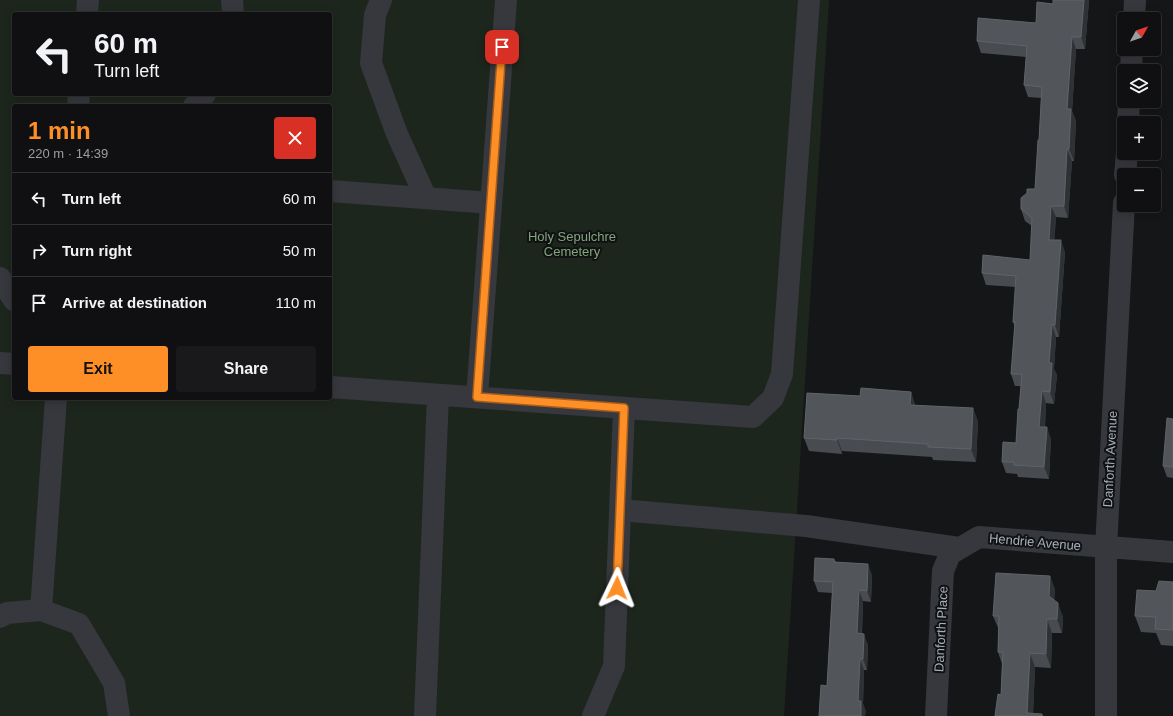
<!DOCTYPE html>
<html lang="en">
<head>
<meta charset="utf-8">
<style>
	:root { --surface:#101012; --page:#19191b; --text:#f1f3f6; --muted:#9c9d9f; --line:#303032; --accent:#fe8f27 }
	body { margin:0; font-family:Arial,sans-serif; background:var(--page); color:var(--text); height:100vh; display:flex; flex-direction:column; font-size:15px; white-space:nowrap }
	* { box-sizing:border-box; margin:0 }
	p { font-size:13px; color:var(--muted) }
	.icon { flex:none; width:22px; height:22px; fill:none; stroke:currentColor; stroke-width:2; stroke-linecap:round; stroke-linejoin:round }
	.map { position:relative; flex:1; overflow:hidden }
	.drawer { position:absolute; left:12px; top:104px; width:320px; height:296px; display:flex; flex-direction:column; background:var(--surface); border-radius:4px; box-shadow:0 2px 10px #0003,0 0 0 1px var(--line) }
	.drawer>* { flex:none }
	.banner { position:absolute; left:12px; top:12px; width:320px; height:84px; border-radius:4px; box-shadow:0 2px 10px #0003,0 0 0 1px var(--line); background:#101012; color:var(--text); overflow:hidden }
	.needle { width:26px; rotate:50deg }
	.fabs { position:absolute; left:1117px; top:12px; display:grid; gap:8px }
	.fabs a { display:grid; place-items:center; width:44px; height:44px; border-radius:4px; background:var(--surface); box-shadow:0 2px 10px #0003,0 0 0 1px var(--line); font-size:20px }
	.pin { position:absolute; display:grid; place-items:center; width:34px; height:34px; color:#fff; margin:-17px; border-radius:8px; box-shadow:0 2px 6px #0006 }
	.me { position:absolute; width:44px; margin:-22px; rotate:2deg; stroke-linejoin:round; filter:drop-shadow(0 0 3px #0008) }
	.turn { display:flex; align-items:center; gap:14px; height:84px; padding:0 16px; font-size:18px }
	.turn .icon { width:52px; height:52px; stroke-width:2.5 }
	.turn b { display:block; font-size:28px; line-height:34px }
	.round { display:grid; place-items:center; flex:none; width:42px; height:42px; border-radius:4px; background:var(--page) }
	.summary { display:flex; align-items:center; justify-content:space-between; height:68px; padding:0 16px }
	h1 { font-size:24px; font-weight:600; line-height:30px; color:var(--accent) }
	.action { display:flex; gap:8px; margin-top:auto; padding:8px 16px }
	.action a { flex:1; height:46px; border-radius:4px; background:var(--accent); color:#111; font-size:16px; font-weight:600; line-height:46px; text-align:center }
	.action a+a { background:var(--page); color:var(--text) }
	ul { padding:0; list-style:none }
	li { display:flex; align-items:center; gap:12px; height:52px; padding:0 16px; border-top:1px solid var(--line) }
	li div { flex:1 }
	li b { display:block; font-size:15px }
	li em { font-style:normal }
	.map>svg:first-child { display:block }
	.green { fill:#1d261d; fill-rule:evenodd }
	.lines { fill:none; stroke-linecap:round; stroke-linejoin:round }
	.minor { stroke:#36383d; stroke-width:22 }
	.wall { fill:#484b50 }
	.shaded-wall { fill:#2f3235 }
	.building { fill:#52565b; stroke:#5f646a }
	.route-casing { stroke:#a55d19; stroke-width:10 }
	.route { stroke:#fe8f27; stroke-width:7 }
	.labels { text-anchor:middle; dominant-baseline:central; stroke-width:4; stroke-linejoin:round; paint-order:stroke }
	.park-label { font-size:13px; fill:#81a57c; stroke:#101113 }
	.street-label { font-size:13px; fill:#a6afb9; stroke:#101113 }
</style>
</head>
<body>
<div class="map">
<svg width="1173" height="716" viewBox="0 0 1173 716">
	<rect width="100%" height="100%" fill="#151618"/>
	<path class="green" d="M 0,0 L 829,0 L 784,716 L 0,716 ZM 14,14 L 330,14 L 330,94 L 14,94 ZM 14,106 L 330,106 L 330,398 L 14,398 Z"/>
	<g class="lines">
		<path class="minor" d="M 232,0 L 233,14
			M 381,0 L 375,15 L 371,63 L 397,134 L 426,198
			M 87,14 L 88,0
			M 1134,19 L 1135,0
			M 1131,71 L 1132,49
			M 78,106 L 79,94
			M 194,106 L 205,94
			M 1128,123 L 1129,101
			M 1125,175 L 1127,153
			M 330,191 L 491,203
			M 0,278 L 14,300
			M 0,363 L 14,364
			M 330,387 L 753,417 L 773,398 L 782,374 L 809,0
			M 477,397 L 506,0
			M 620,510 L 806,526 L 959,548
			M 41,610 L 56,398
			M 0,617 L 7,613 L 41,610 L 79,624 L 114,683 L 119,716
			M 425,716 L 438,395
			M 593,716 L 614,666 L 624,408
			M 936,716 L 943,571 L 950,554 L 979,537 L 1173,552
			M 1106,716 L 1106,548 L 1124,203"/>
	</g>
	<path class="wall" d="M 1089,0 L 1085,49 L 1076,49 L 1072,111 L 1076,121 L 1074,161 L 1072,161 L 1068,218 L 1056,217 L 1054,240 L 1065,252 L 1059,337 L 1056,337 L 1054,369 L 1057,375 L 1054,404 L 1046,403 L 1045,427 L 1051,439 L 1049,479 L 1018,477 L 1017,474 L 1006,473 L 1002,462 L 1016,443 L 1019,409 L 1021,386 L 1015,386 L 1011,374 L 1015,327 L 1013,322 L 1016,287 L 986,285 L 982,273 L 1030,260 L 1032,226 L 1025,221 L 1021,209 L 1035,189 L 1039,140 L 1041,98 L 1028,97 L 1024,85 L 1026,57 L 981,53 L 977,41 L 1036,23 L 1053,4 Z
		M 911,392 L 915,405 L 978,421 L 976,462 L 933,460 L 932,457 L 842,451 L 842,454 L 809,451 L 804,438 L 860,396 Z
		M 1173,419 L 1173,478 L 1167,477 L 1163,466 Z
		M 834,559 L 836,562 L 872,575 L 871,602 L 863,601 L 862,634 L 868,645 L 867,670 L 864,670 L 863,704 L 866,712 L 827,686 L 832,593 L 818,592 L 814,581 Z
		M 1173,582 L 1173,646 L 1161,645 L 1156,633 L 1141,632 L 1135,616 L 1156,591 Z
		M 1055,589 L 1054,600 L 1063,617 L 1062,633 L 1052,633 L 1051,668 L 1035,667 L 1033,714 L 1042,714 L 1043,716 L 995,716 L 1001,695 L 1002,664 L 998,652 L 999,630 L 993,616 Z"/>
	<path class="shaded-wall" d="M 1084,0 L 1089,0 L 1085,49 L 1081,37 Z
		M 1072,37 L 1076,49 L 1072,111 L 1076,121 L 1074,161 L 1069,149 L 1067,109 Z
		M 1067,149 L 1072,161 L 1068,218 L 1064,206 Z
		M 1051,206 L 1056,217 L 1054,251 L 1049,240 Z
		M 1061,240 L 1065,252 L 1059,337 L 1055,325 Z
		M 1052,325 L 1056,337 L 1054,369 L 1057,375 L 1054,404 L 1050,392 L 1049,363 Z
		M 1042,391 L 1046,403 L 1044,438 L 1039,427 Z
		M 911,392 L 915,406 L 910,405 Z
		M 973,408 L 978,421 L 976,462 L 971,449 Z
		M 1047,427 L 1051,439 L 1049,479 L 1044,467 Z
		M 837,438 L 842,451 L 842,454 L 837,440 Z
		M 868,564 L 872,575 L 871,602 L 867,591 Z
		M 1050,576 L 1055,589 L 1054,610 L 1049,596 Z
		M 859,590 L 863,601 L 861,644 L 857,633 Z
		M 1058,603 L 1063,617 L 1062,633 L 1057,619 Z
		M 1047,619 L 1052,633 L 1051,668 L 1046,654 Z
		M 864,634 L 868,645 L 867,670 L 863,659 Z
		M 1030,653 L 1035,667 L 1033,716 L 1027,713 Z
		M 860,659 L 864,670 L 863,704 L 866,712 L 865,716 L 861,716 L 858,701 Z"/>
	<path class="building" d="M 1053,0 L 1084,0 L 1081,37 L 1072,37 L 1067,109 L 1071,109 L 1069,149 L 1067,149 L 1064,206 L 1051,206 L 1049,240 L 1061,240 L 1055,325 L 1052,325 L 1049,363 L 1052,363 L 1050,392 L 1042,391 L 1039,427 L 1047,427 L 1044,467 L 1014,465 L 1014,462 L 1002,462 L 1003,442 L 1016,443 L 1018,409 L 1019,409 L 1022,374 L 1011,374 L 1015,322 L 1013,322 L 1016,276 L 982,273 L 983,255 L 1030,260 L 1032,218 L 1021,209 L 1021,198 L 1027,193 L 1027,189 L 1035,189 L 1038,140 L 1039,140 L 1042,87 L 1024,85 L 1027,46 L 977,41 L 978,18 L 1036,23 L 1037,2 L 1053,4 Z
		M 861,388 L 911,392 L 910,405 L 973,408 L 971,449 L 928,447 L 928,444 L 837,438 L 837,440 L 804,438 L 807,393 L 860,396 Z
		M 1167,418 L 1173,419 L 1173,467 L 1163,466 Z
		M 815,558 L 834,559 L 834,562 L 868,564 L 867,591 L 859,590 L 857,633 L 864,634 L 863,659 L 860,659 L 858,701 L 861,701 L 861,716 L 819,716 L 821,685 L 827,686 L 833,582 L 814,581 Z
		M 996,573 L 1050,576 L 1049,596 L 1058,603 L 1057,619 L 1047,619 L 1046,654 L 1030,653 L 1027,713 L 1042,714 L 1042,716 L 995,716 L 998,694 L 1001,695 L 1003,652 L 998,652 L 999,616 L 993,616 Z
		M 1159,581 L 1173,582 L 1173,630 L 1155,629 L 1156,617 L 1135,616 L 1137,590 L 1156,591 Z"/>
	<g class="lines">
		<defs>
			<path id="route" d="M 502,47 L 477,397 L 624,408 L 617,588"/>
		</defs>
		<use href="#route" class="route-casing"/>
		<use href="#route" class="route"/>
	</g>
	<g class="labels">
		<g class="park-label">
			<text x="572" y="236">Holy Sepulchre<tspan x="572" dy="15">Cemetery</tspan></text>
		</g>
		<g class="street-label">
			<text transform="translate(1110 459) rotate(-87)">Danforth Avenue</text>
			<text transform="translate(1035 542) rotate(5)">Hendrie Avenue</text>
			<text transform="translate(941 629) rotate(-87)">Danforth Place</text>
		</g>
	</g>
</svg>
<div class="fabs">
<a><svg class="needle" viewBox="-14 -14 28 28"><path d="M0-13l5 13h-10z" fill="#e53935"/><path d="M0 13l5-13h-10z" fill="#9c9d9f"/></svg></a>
<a><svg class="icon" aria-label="layers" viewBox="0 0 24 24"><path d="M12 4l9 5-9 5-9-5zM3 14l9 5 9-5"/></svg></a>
<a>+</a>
<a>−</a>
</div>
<div class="pin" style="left:502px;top:47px;background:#d93025"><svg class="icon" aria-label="arrive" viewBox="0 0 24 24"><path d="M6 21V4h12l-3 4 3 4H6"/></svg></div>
<svg class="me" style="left:617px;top:588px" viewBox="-20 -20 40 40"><path d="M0-17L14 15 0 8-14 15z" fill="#fe8f27" stroke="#fff" stroke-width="4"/></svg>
<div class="banner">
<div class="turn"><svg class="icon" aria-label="left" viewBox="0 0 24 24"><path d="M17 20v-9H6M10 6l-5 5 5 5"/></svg><div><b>60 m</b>Turn left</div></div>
</div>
<section class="drawer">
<div class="summary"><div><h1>1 min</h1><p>220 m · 14:39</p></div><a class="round" style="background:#d93025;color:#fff"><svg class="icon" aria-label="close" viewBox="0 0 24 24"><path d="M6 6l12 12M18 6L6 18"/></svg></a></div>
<ul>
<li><svg class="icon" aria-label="left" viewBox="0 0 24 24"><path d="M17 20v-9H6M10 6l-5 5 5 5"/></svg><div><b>Turn left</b></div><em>60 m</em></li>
<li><svg class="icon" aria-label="right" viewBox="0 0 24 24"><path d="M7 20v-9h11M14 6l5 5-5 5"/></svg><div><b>Turn right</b></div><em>50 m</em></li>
<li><svg class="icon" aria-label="arrive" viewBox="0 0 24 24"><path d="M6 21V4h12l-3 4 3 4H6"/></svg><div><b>Arrive at destination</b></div><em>110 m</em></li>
</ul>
<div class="action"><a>Exit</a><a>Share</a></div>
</section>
</div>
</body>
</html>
